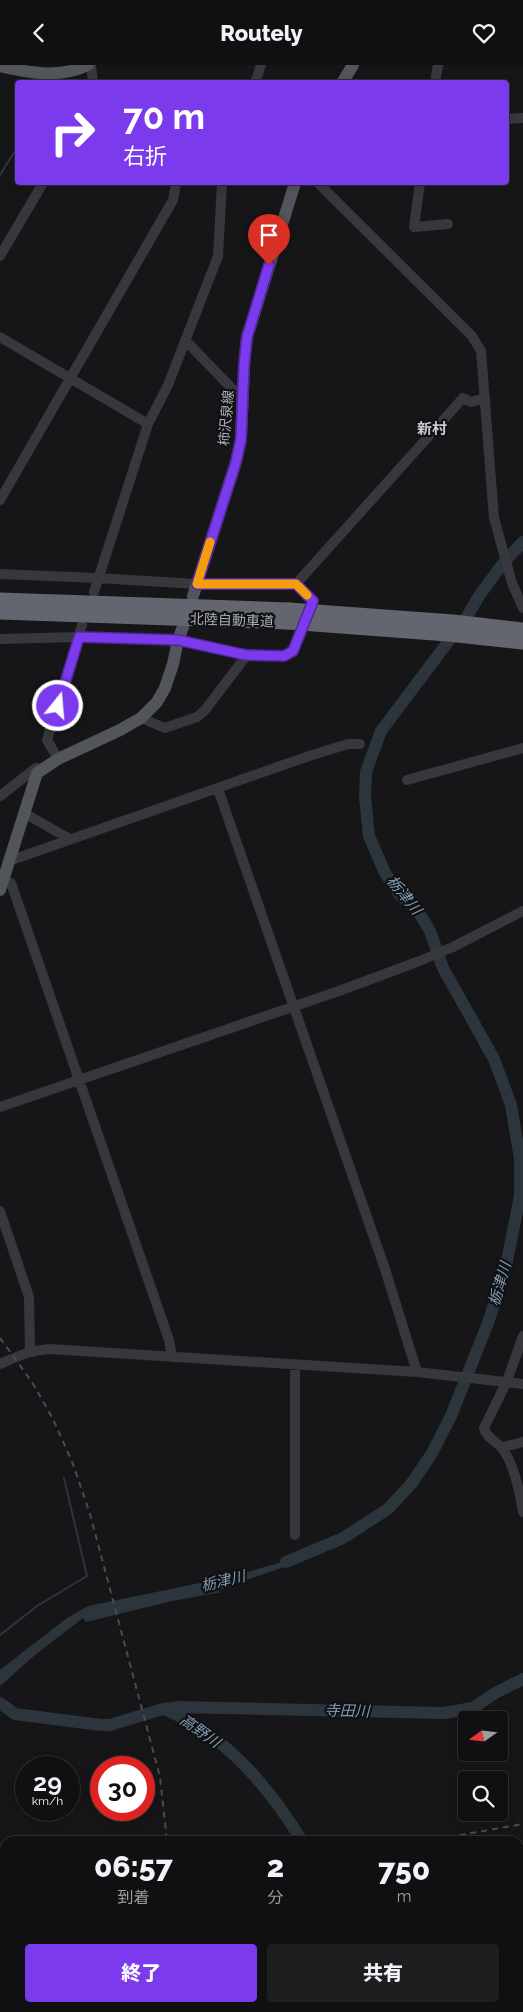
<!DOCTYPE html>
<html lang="ja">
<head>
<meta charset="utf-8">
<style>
	:root { --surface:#101012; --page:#1e1e20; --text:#f1f3f6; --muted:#9c9d9f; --line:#303032; --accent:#7c3aed }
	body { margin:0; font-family:Raleway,"Noto Sans JP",sans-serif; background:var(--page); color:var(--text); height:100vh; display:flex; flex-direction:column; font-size:19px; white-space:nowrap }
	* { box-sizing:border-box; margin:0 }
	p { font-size:16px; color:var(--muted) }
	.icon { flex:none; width:28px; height:28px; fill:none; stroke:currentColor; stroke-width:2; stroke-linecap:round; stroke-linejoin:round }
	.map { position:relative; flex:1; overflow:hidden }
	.sheet { position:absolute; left:0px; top:1771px; width:524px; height:176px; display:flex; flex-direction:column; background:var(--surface); border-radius:15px 15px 0 0; box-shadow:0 2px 8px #0003,0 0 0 1px var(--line) }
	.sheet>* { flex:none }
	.top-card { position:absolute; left:15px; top:15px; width:494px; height:105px; border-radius:5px; box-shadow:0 2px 8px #0003,0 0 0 1px var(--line); background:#7c3aed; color:#fff; overflow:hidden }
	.needle { width:32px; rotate:255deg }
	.controls { position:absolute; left:458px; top:1646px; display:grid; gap:10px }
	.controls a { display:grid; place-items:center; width:50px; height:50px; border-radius:5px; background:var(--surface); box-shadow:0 2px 8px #0003,0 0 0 1px var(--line); font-size:25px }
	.speed { position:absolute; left:15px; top:1691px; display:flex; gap:10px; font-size:25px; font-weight:700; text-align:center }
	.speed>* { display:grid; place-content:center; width:65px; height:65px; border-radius:50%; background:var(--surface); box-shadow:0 2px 8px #0003,0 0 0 1px var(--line); line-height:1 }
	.speed small { font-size:12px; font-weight:400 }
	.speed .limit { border:8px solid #d22; background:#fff; color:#111 }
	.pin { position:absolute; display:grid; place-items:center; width:42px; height:42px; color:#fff; margin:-51px -21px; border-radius:50% 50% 50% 0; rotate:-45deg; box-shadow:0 0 5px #0007 }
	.pin .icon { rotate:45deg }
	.me { position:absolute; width:55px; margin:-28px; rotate:17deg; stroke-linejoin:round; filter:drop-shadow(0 0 4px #0008) }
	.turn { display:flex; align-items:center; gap:18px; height:105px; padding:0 25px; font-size:22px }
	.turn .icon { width:65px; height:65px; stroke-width:2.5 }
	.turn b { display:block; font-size:35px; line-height:42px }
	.eta { display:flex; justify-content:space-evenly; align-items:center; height:85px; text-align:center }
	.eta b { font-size:30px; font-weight:800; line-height:35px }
	.cta { display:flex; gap:10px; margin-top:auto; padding:10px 25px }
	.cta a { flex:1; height:58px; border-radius:5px; background:var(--accent); color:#fff; font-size:20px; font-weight:800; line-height:58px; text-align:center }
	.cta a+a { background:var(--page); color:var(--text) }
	header { display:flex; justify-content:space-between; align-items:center; height:65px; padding:0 25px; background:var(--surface); font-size:22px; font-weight:800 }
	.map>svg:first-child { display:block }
	.water { fill:#2c353c }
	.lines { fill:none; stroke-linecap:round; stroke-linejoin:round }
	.stream { stroke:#2c353c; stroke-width:2 }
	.river { stroke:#2c353c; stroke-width:12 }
	.minor { stroke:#37383d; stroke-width:10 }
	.major { stroke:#53555c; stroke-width:12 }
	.highway { stroke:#63666e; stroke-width:15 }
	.rail { stroke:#4a4c52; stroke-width:2; stroke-dasharray:6 5; stroke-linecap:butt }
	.highway-bridge { stroke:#63666e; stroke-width:15 }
	.route-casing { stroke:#51269a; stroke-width:12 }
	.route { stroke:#7c3aed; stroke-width:9 }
	.slow { stroke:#f59e0b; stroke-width:9 }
	.labels { text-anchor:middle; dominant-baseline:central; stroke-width:4.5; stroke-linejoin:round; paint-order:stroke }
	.street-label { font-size:14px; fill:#a8adb8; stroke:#111113 }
	.neighbourhood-label { font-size:15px; font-weight:bold; fill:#c9ccd4; stroke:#111113 }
	.water-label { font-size:15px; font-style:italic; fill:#7f9bb3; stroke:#111113 }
</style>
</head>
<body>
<header><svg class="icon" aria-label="back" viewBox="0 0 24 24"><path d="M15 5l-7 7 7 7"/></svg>Routely<svg class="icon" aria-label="heart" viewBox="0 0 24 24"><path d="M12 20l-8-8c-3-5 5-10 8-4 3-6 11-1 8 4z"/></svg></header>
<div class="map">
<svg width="523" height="1947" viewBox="0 0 523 1947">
	<rect width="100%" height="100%" fill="#161618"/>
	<path class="water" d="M 314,1488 L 295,1498 L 216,1526 L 222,1527 L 172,1536 L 86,1557 L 83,1553 L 35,1590 L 0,1621 L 0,1605 L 67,1553 L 88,1541 L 229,1512 Z"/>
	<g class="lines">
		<path class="stream" d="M 54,18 L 57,13
			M 0,110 L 18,81
			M 0,1570 L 37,1541 L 87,1511 L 64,1413"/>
		<path class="river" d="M 286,1497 L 343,1473 L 388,1444 L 411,1419 L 431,1390 L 451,1351 L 488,1258 L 506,1201 L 520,1131 L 520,1094 L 511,1040 L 494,994 L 443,903 L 430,866 L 418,846 L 400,830 L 385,808 L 369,771 L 365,732 L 366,707 L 381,666 L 466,553 L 479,531 L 504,497 L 523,477
			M 0,1638 L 15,1649 L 101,1660 L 110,1660 L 163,1644 L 180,1642 L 443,1648 L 473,1643 L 495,1628 L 523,1614
			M 166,1645 C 226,1670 269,1722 302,1776
			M 424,1942 L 431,1947"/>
		<path class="minor" d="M 91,0 L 93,18
			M 255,18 L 261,0
			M 435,18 L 438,0
			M 506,54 L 523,53
			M 318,118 L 472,271 L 481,286 L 494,453 L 512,518 L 523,543
			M 420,118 L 414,162 L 448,159
			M 0,191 L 43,118
			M 0,272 L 148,359
			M 186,276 L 243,335
			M 0,435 L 173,135 L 176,118
			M 0,509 L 97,513 L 197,519 L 296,519 L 313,536 L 293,586 L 284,591 L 235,588 L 178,575 L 79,572 L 0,574
			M 296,519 L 463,333 L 471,337 L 485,333
			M 94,527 L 148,359 L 168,320 L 218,191 L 222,118
			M 141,653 L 165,663 L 197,652 L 205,645 L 247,590
			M 58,694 L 47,675 L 82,560
			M 407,715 L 523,683
			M 218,724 L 385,1204 L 417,1307
			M 0,731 L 36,703 L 42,704
			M 24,748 L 70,774
			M 9,796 L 309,691 L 348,679 L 360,679
			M 3,814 L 11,818 L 169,1275 L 172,1292
			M 0,1042 L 339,926 L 417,897 L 453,882 L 523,846
			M 0,1146 L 29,1232 L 30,1286
			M 523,1271 L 507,1316 L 484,1363 C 486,1373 496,1376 502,1383 C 514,1399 520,1428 523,1447
			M 0,1299 C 19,1291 28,1286 49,1284 L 417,1307 L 523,1319
			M 295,1301 L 295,1470
			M 503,1384 L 507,1381 L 523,1377
			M 519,1830 L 523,1830
			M 0,1855 L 5,1853
			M 219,1942 L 221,1947
			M 266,1942 L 266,1947
			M 311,1942 L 312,1947
			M 190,1947 L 200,1942"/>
		<path class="major" d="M 0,1 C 30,8 60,14 88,0
			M 342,18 L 353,0
			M 193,531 L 236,397 L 241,374 L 244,301 L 247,272 L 295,118
			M 0,825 L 37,708 L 58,694 L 120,665 L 141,653 L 157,637 L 165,623 L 173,599 L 178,575 L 183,562"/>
		<path class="highway" d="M 0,535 L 289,545
			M 0,547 L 288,557"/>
		<path class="rail" d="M 0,1273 L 32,1317 L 53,1354 L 73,1399 L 90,1449 L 160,1712 L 167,1776
			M 427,1776 L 523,1759
			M 99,1947 L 103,1942"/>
		<path class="highway-bridge" d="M 289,545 L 453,557 L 523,565
			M 288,557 L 448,569 L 523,577"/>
	</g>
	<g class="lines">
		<defs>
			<path id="route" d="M 58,641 L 79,572 L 178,575 L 246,590 L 284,591 L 293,586 L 313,536 L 296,519 L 197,519 L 236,397 L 241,374 L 244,300 L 247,272 L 269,200"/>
		</defs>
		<use href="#route" class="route-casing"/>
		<use href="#route" class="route"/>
		<path class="slow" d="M 210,477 L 197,519 L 296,519 L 307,530"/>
	</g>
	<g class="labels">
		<g class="street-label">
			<text transform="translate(226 353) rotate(-85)">柿沢泉線</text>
			<text transform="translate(232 555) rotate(2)">北陸自動車道</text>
		</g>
		<g class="neighbourhood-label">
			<text x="432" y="364">新村</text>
		</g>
		<g class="water-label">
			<text transform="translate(404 830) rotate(51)">栃津川</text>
			<text transform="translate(500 1219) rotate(-74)">栃津川</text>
			<text transform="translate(223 1516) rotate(-13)">栃津川</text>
			<text transform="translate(347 1646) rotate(1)">寺田川</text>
			<text transform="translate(200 1666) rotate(35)">高野川</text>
		</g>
	</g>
</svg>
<div class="controls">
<a><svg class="needle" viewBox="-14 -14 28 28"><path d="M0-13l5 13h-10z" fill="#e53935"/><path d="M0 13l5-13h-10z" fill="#9c9d9f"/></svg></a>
<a><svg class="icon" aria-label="search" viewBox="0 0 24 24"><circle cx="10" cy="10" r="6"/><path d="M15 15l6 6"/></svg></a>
</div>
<div class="speed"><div>29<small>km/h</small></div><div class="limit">30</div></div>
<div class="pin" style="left:269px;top:200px;background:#d93025"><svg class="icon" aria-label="arrive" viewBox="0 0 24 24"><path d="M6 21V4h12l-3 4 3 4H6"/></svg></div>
<svg class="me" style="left:58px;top:641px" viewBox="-20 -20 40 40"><circle r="17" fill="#7c3aed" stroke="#fff" stroke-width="3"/><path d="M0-11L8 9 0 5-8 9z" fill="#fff"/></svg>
<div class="top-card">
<div class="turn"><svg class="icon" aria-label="right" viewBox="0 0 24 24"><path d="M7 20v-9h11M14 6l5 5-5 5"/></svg><div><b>70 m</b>右折</div></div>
</div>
<section class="sheet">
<div class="eta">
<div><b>06:57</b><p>到着</p></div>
<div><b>2</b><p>分</p></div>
<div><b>750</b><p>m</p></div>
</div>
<div class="cta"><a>終了</a><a>共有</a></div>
</section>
</div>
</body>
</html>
